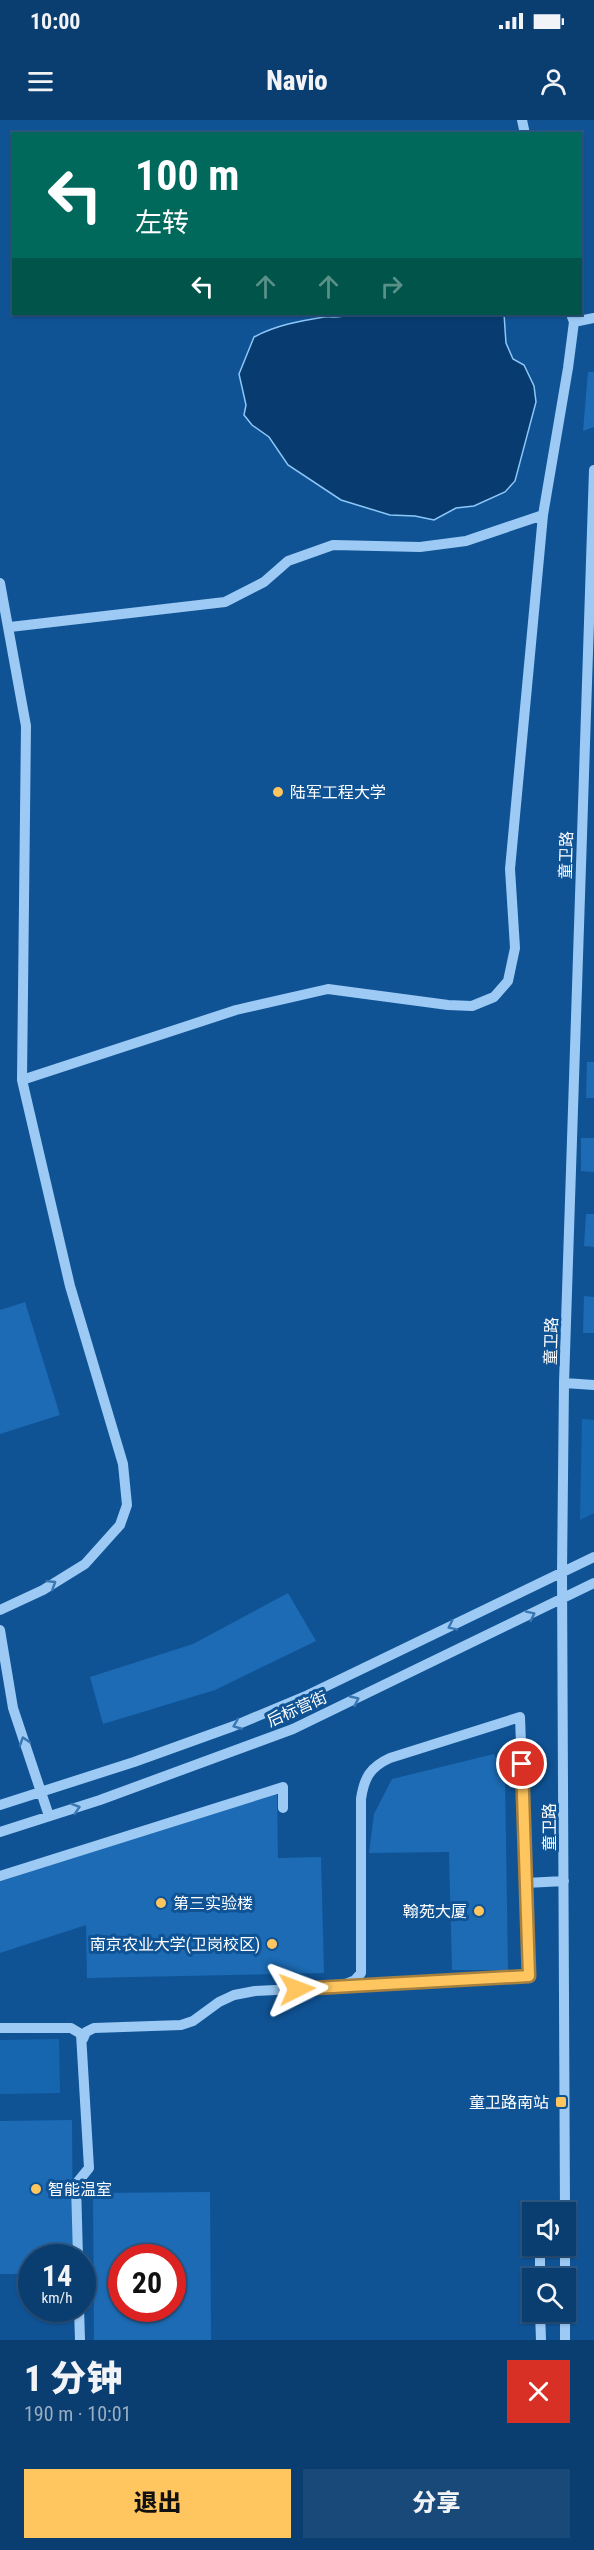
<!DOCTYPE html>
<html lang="zh">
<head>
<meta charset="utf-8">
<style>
	:root { --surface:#0b3e70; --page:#194978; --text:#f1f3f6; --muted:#9aaec3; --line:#2b5783; --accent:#ffc55f }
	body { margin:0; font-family:"Roboto Condensed","Noto Sans SC",sans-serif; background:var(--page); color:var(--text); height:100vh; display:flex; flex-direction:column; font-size:22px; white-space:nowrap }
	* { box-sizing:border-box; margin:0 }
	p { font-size:20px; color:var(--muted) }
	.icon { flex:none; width:33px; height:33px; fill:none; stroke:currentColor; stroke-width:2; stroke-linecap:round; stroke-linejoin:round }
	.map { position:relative; height:2220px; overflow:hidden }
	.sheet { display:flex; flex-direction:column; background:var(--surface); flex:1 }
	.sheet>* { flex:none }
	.guide { position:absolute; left:12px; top:12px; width:570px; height:183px; border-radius:0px; box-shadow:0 2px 4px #0004,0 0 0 2px var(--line); background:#00695c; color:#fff; overflow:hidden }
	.buttons { position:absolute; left:522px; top:2082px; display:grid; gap:12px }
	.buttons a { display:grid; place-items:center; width:54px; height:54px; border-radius:0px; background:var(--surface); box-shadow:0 2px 4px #0004,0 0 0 2px var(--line); font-size:30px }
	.speed { position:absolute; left:18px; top:2124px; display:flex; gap:12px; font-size:30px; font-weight:700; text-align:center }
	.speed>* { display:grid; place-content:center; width:78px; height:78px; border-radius:50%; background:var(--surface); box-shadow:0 2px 4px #0004,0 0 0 2px var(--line); line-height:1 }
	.speed small { font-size:15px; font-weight:400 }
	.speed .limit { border:9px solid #d22; background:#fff; color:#111 }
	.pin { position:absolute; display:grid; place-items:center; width:51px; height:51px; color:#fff; margin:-26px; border:3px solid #fff; border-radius:50%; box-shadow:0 2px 6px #0007 }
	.me { position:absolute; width:66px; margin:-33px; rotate:87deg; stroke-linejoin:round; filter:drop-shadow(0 0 4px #0008) }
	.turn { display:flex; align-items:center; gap:21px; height:126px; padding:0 24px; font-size:27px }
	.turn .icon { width:78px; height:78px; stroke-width:2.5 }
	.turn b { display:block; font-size:42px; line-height:51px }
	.lanes { display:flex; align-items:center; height:57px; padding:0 24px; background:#0003; justify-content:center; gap:30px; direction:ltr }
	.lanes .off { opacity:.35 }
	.round { display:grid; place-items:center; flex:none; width:63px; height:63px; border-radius:0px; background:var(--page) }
	.overview { display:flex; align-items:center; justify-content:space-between; height:102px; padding:0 24px }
	h1 { font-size:36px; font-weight:800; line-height:45px }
	.button { display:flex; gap:12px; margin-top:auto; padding:12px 24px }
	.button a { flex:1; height:69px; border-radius:0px; background:var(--accent); color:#111; font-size:24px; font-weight:800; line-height:69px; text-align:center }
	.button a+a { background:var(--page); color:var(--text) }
	.status { display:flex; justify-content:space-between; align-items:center; height:42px; padding:0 30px; background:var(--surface); direction:ltr }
	.status svg { height:16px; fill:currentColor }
	header { display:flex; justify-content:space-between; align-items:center; height:78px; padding:0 24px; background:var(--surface); font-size:27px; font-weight:800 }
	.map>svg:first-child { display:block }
	.green { fill:#1666af }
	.water { fill:#083c70; stroke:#8dc7f8; stroke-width:1.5 }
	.building { fill:#1c6bb4; fill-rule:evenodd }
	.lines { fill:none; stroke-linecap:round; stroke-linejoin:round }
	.minor { stroke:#9ccaf4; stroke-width:10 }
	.oneway { stroke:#3977b2 }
	.route-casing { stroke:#a6803e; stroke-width:15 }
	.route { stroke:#ffc55f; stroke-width:10 }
	.poi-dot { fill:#ffc55f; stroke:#0f5395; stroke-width:2 }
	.labels { text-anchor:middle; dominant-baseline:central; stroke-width:6; stroke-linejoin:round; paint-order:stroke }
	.poi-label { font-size:16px; fill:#fff; stroke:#0f5395; text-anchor:start }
	.street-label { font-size:16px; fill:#fff; stroke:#0f5395 }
</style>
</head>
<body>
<div class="status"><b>10:00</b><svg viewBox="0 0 49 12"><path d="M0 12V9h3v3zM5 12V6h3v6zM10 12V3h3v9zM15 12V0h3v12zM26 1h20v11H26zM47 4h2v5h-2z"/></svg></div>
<header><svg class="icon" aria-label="menu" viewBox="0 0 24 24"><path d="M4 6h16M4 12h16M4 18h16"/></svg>Navio<svg class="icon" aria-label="person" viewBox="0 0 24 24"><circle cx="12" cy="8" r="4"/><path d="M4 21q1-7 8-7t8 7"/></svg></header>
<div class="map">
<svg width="594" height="2220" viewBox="0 0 594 2220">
	<rect width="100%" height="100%" fill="#0f5395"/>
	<path class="green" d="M 582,1299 L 594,1300 L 594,1393 L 580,1400 Z
		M 59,1919 L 60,1973 L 0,1974 L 0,1920 Z"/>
	<path class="water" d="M 348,194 L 504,194 L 506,223 L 513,239 L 524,245 L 534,266 L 536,282 L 515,361 L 505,372 L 474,386 L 456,388 L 434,400 L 415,396 L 390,395 L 341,380 L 288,345 L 269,317 L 252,305 L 244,295 L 246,285 L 239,254 L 254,217 C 276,205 300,201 324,197 C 333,196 340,199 348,194 Z"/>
	<path class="building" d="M 588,252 L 594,252 L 594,307 L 583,311 Z
		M 587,942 L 594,942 L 594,978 L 586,978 Z
		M 581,1018 L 594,1018 L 594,1052 L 581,1051 Z
		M 586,1094 L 594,1094 L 594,1127 L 584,1126 Z
		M 584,1176 L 594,1177 L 594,1213 L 583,1213 Z
		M 25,1182 L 60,1295 L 0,1314 L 0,1190 Z
		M 288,1473 L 316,1521 L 215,1570 L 103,1604 L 90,1557 L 193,1524 Z
		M 494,1634 L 505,1657 L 508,1850 L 452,1850 L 449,1732 L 369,1733 L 374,1694 L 392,1659 Z
		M 277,1674 L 278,1738 L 321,1737 L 324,1853 L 87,1858 L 86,1805 L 0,1833 L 0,1761 Z
		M 72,2000 L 73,2138 L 32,2138 L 32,2154 L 0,2154 L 0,2001 Z
		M 210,2072 L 211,2220 L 94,2220 L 93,2073 ZM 122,2138 L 172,2138 L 172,2188 L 122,2188 Z"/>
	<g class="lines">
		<path class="minor" d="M 522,0 L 525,14
			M 574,202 L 594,198
			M 0,463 L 26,606 L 22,960 L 70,1166 L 123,1344 L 127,1385 L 120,1405 L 85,1444 L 43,1470 L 0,1490
			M 10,507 L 225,482 L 264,462 L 288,441 L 333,425 L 420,427 L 466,421 L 543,395
			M 22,960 L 236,890 L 328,869 L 448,885 L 472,886 L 494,877 L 508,861 L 515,828 L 510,749 L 543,395 L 568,248 L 574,202 L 571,194
			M 564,1263 L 594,1265
			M 0,1510 L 13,1588 L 49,1696
			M 0,1685 L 134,1642 L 234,1606 L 308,1575 L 594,1437
			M 0,1712 L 100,1680 L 293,1609 L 594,1463
			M 0,1756 L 283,1667 L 283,1688
			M 345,1867 L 529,1856 L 526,1763 L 564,1761
			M 0,1908 L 71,1908 L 81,1914 L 89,2048 L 76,2064 L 78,2138
			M 83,1919 L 86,1912 L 94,1908 L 181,1905 L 193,1901 L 219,1882 L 234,1875 L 255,1871 L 338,1867 L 355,1860 L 361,1853 L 361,1679 C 364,1658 370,1647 390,1638 L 520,1597 L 526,1763
			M 565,2092 L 562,1453 L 564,1263 L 594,350
			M 540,2126 L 540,2158
			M 565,2126 L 565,2158
			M 79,2188 L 80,2220
			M 540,2192 L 541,2220
			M 565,2192 L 565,2220"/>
	</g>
	<defs><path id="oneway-chevron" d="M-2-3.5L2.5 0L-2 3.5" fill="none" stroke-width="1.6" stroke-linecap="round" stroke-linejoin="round" transform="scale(1.5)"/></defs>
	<g class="oneway">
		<use href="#oneway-chevron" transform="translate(52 1464) rotate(-32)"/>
		<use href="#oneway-chevron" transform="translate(531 1495) rotate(-26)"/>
		<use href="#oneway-chevron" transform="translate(452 1506) rotate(154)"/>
		<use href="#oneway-chevron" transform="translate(355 1580) rotate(-25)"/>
		<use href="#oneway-chevron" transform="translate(237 1605) rotate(158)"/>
		<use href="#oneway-chevron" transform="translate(24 1621) rotate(-108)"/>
		<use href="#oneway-chevron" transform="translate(76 1688) rotate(-18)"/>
	</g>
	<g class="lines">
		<defs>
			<path id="route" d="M 297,1869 L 529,1856 L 522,1644"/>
		</defs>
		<use href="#route" class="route-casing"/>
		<use href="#route" class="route"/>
	</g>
	<g class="poi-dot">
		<circle cx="278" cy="672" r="6"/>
		<circle cx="161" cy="1783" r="6"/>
		<circle cx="479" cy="1791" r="6"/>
		<circle cx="272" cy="1824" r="6"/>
		<rect x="555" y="1976" width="12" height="12" rx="3"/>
		<circle cx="36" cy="2069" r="6"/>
	</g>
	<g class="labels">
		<g class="poi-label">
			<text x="290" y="672">陆军工程大学</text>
			<text x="173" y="1783">第三实验楼</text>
			<text x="467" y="1791" text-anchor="end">翰苑大厦</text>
			<text x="260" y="1824" text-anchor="end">南京农业大学(卫岗校区)</text>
			<text x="549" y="1982" text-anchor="end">童卫路南站</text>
			<text x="48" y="2069">智能温室</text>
		</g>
		<g class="street-label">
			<text transform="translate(566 735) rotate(-88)">童卫路</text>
			<text transform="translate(551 1221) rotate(-88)">童卫路</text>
			<text transform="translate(297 1589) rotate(-24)">后标营街</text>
			<text transform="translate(549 1707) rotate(-90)">童卫路</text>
		</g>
	</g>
</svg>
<div class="buttons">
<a><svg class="icon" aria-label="sound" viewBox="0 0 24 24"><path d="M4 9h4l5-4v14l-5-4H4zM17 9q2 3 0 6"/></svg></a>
<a><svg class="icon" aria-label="search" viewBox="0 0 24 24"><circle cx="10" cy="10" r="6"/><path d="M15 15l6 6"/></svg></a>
</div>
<div class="speed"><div>14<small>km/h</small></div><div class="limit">20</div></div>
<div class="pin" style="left:522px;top:1644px;background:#d93025"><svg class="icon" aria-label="arrive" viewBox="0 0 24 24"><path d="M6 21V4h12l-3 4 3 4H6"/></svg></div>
<svg class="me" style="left:297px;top:1869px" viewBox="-20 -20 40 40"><path d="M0-17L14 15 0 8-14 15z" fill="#ffc55f" stroke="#fff" stroke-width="4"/></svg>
<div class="guide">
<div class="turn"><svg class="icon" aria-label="left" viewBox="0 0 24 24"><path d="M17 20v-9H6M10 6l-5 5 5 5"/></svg><div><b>100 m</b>左转</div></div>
<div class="lanes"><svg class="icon" aria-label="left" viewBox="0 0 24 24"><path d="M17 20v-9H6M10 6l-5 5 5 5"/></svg><svg class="icon off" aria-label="ahead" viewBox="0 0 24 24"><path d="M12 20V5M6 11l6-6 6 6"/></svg><svg class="icon off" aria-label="ahead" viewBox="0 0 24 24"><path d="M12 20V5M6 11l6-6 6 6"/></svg><svg class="icon off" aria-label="right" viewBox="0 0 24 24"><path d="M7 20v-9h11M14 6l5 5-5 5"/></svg></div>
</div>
</div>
<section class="sheet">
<div class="overview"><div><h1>1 分钟</h1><p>190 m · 10:01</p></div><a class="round" style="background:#d93025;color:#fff"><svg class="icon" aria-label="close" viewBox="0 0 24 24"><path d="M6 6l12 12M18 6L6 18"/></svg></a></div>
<div class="button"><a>退出</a><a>分享</a></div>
</section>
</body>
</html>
